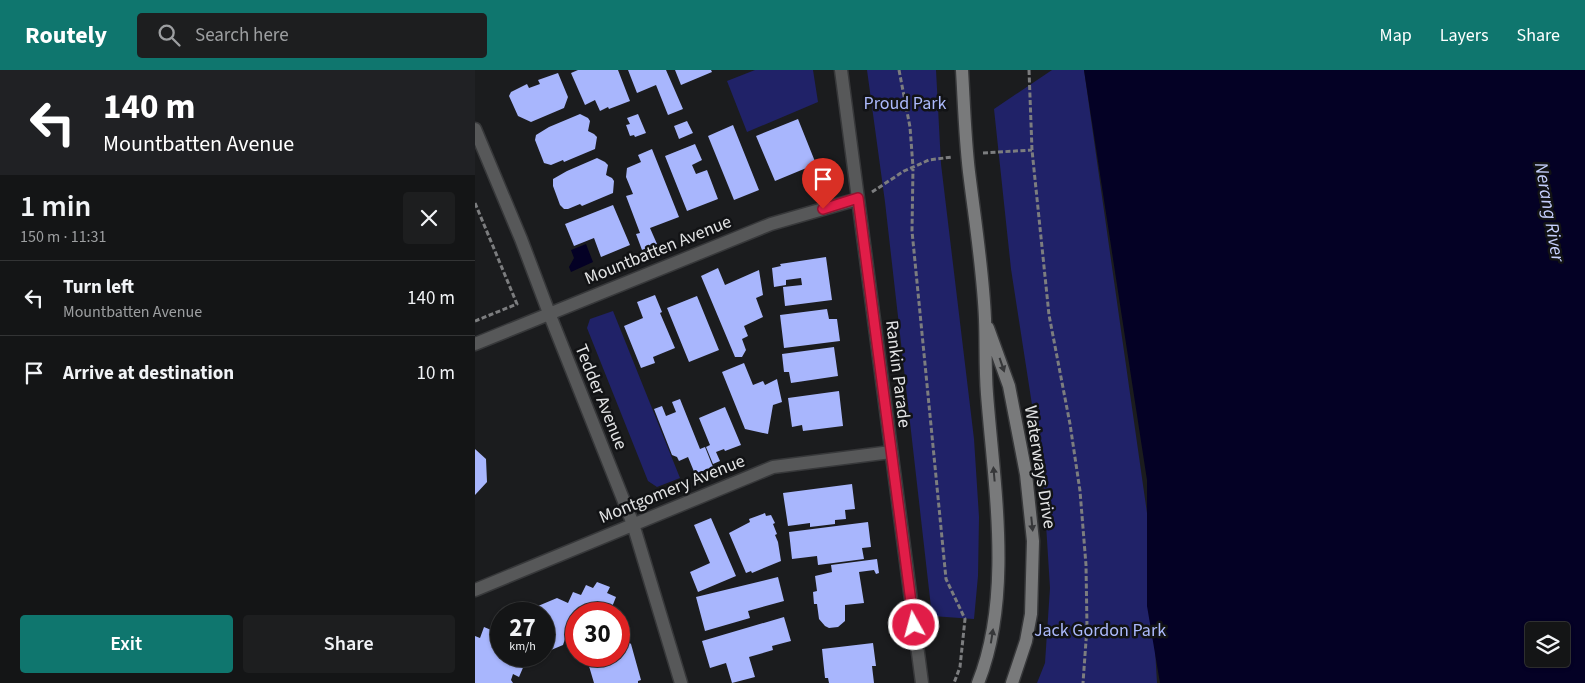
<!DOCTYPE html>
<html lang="en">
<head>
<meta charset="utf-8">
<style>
	:root { --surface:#141516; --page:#1d1e1f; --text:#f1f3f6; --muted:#9d9fa1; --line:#333435; --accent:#0f766e }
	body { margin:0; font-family:"Source Sans 3",sans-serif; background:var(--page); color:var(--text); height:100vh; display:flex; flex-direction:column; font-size:19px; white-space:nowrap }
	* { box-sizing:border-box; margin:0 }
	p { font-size:16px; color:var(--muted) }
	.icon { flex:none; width:28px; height:28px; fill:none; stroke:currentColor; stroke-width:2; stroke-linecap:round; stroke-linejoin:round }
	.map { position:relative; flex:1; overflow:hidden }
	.sheet { display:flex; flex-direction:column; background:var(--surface); width:475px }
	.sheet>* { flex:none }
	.banner { background:#202124; color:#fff; overflow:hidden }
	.fabs { position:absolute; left:1050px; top:552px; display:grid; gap:10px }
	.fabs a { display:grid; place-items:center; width:45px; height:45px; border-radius:5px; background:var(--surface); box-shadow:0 1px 4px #0004,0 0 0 1px var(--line); font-size:25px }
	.speed { position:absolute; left:15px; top:532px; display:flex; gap:10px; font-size:25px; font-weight:700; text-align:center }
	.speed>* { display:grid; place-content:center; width:65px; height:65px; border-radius:50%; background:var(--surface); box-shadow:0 1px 4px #0004,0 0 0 1px var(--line); line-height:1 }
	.speed small { font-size:12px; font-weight:400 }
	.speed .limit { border:8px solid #d22; background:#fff; color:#111 }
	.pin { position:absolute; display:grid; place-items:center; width:42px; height:42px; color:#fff; margin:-51px -21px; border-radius:50% 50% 50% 0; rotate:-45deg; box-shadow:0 0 5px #0007 }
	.pin .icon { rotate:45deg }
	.me { position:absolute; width:55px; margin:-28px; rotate:353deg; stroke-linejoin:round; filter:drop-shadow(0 0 4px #0008) }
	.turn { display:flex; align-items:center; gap:18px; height:105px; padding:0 20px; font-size:22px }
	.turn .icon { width:65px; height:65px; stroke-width:2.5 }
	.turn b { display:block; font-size:35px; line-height:42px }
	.round { display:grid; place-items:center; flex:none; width:52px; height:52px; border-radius:5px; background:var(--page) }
	.head { display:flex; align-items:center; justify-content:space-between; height:85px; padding:0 20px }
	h1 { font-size:30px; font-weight:600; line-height:38px }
	.button { display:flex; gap:10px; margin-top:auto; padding:10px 20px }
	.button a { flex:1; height:58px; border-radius:5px; background:var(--accent); color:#fff; font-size:20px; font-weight:600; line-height:58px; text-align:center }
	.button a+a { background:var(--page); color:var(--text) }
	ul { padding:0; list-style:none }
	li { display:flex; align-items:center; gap:15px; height:75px; padding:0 20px; border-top:1px solid var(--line) }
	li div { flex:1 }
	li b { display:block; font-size:19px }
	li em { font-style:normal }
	header { display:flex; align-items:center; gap:30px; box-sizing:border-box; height:70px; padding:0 25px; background:var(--accent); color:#fff }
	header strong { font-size:24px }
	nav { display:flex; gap:28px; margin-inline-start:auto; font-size:18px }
	.search { width:350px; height:45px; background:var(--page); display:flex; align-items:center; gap:12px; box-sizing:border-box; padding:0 18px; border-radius:5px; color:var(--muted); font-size:19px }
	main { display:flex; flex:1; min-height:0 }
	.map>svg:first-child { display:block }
	.green { fill:#202268 }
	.water { fill:#040125; fill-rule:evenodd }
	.building { fill:#a8b6fd }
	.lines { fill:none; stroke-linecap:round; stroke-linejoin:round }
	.street-casing { stroke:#37383a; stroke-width:15 }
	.secondary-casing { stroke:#37383a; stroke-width:15 }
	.path { stroke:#7c7d7f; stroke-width:3; stroke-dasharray:5 2.5; stroke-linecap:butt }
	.street { stroke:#575859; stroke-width:12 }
	.secondary { stroke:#797a7b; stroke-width:12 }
	.oneway { fill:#363739 }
	.route-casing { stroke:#92132f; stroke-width:12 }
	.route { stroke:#e11d48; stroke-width:9 }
	.labels { text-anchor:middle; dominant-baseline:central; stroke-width:5; stroke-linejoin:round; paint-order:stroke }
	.park-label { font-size:18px; fill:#acbafc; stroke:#121315 }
	.street-label { font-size:18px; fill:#e3e4e5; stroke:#121315 }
	.water-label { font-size:19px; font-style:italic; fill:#c6d0fd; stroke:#121315 }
</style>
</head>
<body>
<header>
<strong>Routely</strong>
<div class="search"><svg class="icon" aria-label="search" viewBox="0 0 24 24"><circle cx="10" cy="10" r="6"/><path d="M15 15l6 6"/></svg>Search here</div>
<nav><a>Map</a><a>Layers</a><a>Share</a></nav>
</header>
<main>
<section class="sheet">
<div class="banner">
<div class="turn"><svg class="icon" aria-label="left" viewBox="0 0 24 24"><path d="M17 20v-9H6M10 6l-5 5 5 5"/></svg><div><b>140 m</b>Mountbatten Avenue</div></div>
</div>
<div class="head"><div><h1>1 min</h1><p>150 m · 11:31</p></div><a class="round"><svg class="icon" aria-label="close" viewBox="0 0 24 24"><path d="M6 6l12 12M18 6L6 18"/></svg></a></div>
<ul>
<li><svg class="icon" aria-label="left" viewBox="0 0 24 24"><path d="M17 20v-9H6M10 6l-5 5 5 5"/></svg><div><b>Turn left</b><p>Mountbatten Avenue</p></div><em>140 m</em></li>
<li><svg class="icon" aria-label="arrive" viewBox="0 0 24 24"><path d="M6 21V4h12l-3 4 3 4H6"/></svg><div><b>Arrive at destination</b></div><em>10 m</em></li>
</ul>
<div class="button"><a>Exit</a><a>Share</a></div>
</section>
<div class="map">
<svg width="1110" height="613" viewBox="0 0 1110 613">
	<rect width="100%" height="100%" fill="#1b1c1e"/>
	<path class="green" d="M 280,0 L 338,0 L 343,32 L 272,62 L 252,11 Z
		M 392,0 L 461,0 L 466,94 L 499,369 L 504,447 L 503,506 L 499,549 L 457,546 L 410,132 Z
		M 577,0 L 609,0 L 672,443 L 682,613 L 562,613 L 570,593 L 575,518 L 568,406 L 536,199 L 519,39 Z
		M 138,241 L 205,408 L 182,417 L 173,411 L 112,258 L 115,249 Z"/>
	<path class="water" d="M 609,0 L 1110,0 L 1110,613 L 685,613 L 672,536 L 672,410 ZM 1086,561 L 1086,589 L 1059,589 L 1059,561 Z
		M 111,174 L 118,192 L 96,202 L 94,197 L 99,188 L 96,180 Z"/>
	<path class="building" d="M 103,0 L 143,0 L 155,31 L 134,39 L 133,37 L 125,41 L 120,30 L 110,35 L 96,3 Z
		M 153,0 L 191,0 L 208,39 L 193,45 L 181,15 L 162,23 Z
		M 200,0 L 236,0 L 237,2 L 206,15 Z
		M 83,3 L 93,27 L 89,38 L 56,52 L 43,46 L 34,26 L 36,22 L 52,14 L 54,18 L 65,14 L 63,10 Z
		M 105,44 L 113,48 L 115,51 L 113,61 L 119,64 L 122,67 L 120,79 L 89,92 L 88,90 L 76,95 L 69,93 L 60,70 L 61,65 L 74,57 Z
		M 163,44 L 171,63 L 160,67 L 159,65 L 155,66 L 151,55 L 155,54 L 152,48 Z
		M 323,49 L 341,94 L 300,111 L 281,66 Z
		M 212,51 L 218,63 L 204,69 L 199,56 Z
		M 258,55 L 284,120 L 259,130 L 233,66 Z
		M 220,74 L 227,90 L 217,95 L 221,104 L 232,100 L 243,129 L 212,141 L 190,86 Z
		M 177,79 L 204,147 L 175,158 L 182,174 L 167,180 L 161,164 L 165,163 L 151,126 L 158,124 L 151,107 L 152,98 L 166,92 L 163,85 Z
		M 122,88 L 130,92 L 133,95 L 131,105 L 137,108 L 139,111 L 138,123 L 107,136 L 105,134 L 93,139 L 89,139 L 85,135 L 78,116 L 78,109 L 92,101 Z
		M 138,135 L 155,175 L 126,187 L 119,168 L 99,176 L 90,154 Z
		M 351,187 L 357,230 L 310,236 L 308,217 L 327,215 L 326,208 L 311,210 L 311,215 L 299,217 L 297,198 L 306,196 L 305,194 Z
		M 243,198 L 250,215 L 284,200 L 288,225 L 281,228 L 288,247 L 269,256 L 273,266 L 267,269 L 271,280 L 267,287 L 260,287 L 226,206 Z
		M 180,225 L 187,242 L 185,243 L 200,278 L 178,287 L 180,293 L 166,298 L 149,256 L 168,248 L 162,232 Z
		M 222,226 L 244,280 L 214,292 L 192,238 Z
		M 352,239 L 354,249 L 362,249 L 365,271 L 309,278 L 305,245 Z
		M 359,277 L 363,306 L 316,313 L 314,302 L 309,302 L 307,284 Z
		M 269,293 L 278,315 L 288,311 L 290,315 L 302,309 L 307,332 L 298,335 L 293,364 L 270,359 L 247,302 Z
		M 364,321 L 368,356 L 328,361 L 327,355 L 317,357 L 313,328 Z
		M 205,329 L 225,379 L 230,377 L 238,397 L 220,404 L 213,387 L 204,391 L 202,387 L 197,385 L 179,339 L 187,336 L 191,346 L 201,342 L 197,332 Z
		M 250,337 L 266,375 L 250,381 L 249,379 L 241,382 L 245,391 L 238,394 L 231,377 L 235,375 L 224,348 Z
		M 0,379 L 11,389 L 12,412 L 0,425 Z
		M 377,414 L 380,439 L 370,440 L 371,449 L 360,450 L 360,454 L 335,457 L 335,453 L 313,456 L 308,423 Z
		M 290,443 L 291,446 L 296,445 L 300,453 L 298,454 L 302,464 L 300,465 L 303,472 L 306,491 L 277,503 L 276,501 L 271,503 L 254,463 L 275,452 L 274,449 Z
		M 236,448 L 261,506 L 223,522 L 215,502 L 235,493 L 219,455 Z
		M 393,452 L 396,477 L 387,478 L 389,489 L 343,495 L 342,486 L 317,489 L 314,462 Z
		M 402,489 L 404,503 L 401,504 L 399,500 L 384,502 L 389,533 L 370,535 L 370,551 L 363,557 L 354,558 L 350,556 L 344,549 L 342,534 L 339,534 L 338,522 L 342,521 L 340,506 L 357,502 L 356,495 Z
		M 303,507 L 309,531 L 273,541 L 275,548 L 230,561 L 221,527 Z
		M 122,512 L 135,517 L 132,523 L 141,527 L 137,537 L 145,541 L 143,544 L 101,544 L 101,570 L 91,566 L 88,575 L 69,583 L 69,544 L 44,544 L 82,528 L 93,533 L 98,522 L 106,525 L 111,515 L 118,518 Z
		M 309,547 L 316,571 L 297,576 L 298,580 L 274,587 L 280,607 L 257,613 L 251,593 L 235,598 L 227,571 Z
		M 26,551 L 26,586 L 46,586 L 44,591 L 50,593 L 44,607 L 38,604 L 36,610 L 38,613 L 0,613 L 0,566 L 5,568 L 9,557 L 21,562 Z
		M 144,564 L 156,574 L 166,610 L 163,611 L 163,613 L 119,613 L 111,586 L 144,586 Z
		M 398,573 L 401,596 L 397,596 L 399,613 L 354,613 L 353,608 L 350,608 L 347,579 Z"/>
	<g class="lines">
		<defs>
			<path id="street" d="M 366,0 L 447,613
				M 0,59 L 46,169 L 74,243 L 158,454 L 206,613
				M 0,274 L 296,154 L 383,129
				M 0,520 L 298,397 L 416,382"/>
			<path id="secondary" d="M 487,0 C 489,34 490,68 494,102 C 500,151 508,200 510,249 C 511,274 510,299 512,324 C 519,416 538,526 503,613
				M 513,258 L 534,316 L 551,404 L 558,471 L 556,544 L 551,571 L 537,613"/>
		</defs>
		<use href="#street" class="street-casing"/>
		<use href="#secondary" class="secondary-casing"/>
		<path class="path" d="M 424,0 L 435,57 L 438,97 L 437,161 L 471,509 L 490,549 L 485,597 L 479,613
			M 554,0 L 557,80 L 574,245 L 595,354 L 605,421 L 611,495 L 612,557 L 608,613
			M 508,83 L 557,80
			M 397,122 L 429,101 L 454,90 L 477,87
			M 0,133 L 42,234 L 0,251"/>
		<use href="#street" class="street"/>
		<use href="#secondary" class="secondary"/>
	</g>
	<defs><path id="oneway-solid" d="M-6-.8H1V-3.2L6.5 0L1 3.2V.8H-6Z" transform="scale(1.25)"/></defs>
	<g class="oneway">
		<use href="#oneway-solid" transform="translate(527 295) rotate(71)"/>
		<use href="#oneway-solid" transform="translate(519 404) rotate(-95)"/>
		<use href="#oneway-solid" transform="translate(557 454) rotate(84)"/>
		<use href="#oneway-solid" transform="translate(517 566) rotate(-81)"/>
	</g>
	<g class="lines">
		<defs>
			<path id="route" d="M 348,139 L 383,128 L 439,555"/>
		</defs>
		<use href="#route" class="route-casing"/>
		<use href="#route" class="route"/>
	</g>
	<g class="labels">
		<g class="park-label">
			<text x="430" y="33">Proud Park</text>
			<text x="625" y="560">Jack Gordon Park</text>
		</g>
		<g class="street-label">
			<text transform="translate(183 180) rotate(-22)">Mountbatten Avenue</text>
			<text transform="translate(423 304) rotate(83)">Rankin Parade</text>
			<text transform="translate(126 327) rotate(68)">Tedder Avenue</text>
			<text transform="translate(565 397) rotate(81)">Waterways Drive</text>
			<text transform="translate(197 419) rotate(-22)">Montgomery Avenue</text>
		</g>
		<g class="water-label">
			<text transform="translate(1074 142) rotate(80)">Nerang River</text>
		</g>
	</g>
</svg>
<div class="fabs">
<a><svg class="icon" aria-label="layers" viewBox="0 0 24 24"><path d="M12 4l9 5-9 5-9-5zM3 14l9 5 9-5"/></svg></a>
</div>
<div class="speed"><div>27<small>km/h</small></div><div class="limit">30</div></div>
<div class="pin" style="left:348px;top:139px;background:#d93025"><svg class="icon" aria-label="arrive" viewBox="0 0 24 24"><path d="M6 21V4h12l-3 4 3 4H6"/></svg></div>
<svg class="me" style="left:439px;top:555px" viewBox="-20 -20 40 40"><circle r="17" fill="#e11d48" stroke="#fff" stroke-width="3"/><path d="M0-11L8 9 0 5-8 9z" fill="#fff"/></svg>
</div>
</main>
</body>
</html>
